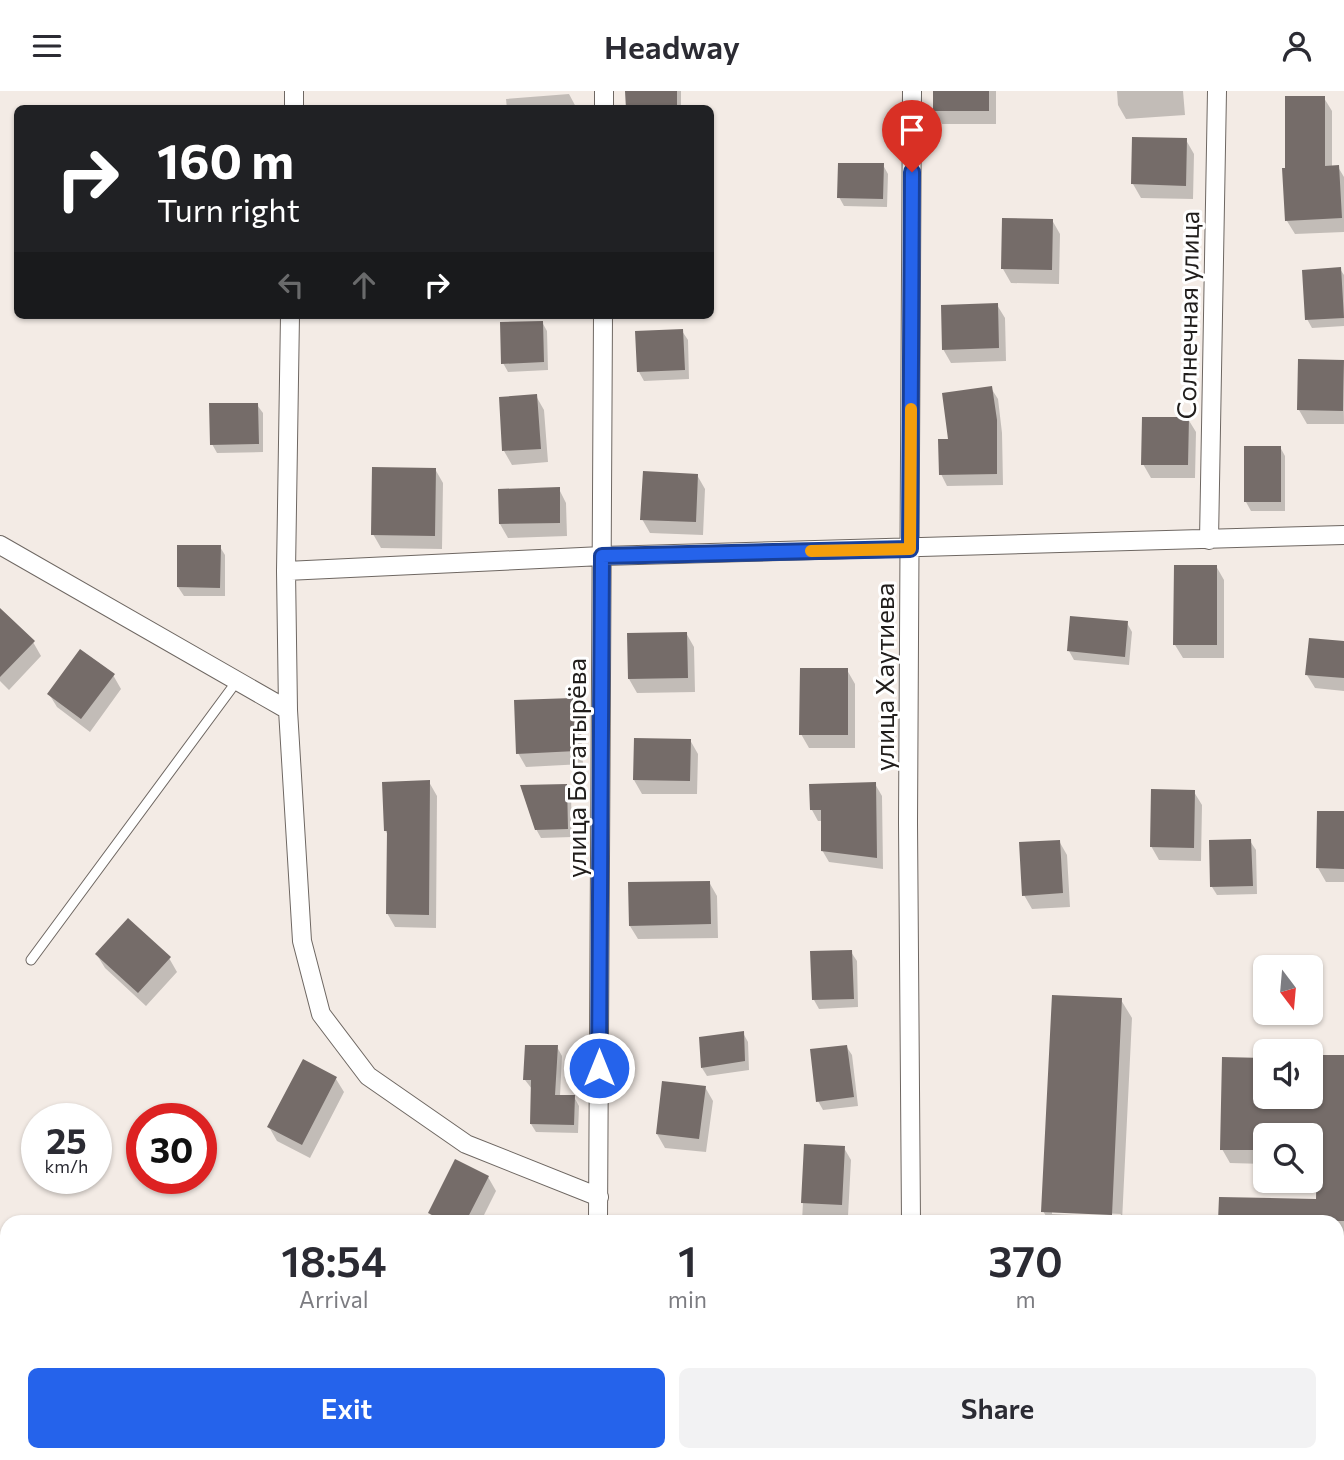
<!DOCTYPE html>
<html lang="en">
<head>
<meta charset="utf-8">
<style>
	:root { --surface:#fff; --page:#f2f2f3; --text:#2b2b33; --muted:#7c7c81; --accent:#2563eb }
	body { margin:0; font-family:Commissioner,sans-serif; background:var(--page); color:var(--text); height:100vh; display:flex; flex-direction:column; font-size:26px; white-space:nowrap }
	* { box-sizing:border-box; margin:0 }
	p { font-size:23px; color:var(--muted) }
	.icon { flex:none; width:38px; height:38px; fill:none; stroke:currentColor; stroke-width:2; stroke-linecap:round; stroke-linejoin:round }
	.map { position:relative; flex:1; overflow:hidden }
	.sheet { position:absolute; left:0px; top:1124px; width:1344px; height:247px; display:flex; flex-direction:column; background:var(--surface); border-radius:21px 21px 0 0; box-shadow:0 2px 5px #0004 }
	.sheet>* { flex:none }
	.guide { position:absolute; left:14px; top:14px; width:700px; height:214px; border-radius:10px; box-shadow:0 2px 5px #0004; background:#202124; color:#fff; overflow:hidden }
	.needle { width:46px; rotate:164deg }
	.tools { position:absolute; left:1253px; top:864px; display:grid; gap:14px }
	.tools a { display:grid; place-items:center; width:70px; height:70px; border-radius:10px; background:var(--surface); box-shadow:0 2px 5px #0004; font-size:35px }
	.speed { position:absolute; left:21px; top:1012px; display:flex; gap:14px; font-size:35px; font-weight:700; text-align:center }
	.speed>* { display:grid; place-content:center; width:91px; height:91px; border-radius:50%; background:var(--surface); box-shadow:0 2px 5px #0004; line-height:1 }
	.speed small { font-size:18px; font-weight:400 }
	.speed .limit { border:10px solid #d22; background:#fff; color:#111 }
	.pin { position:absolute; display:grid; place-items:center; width:60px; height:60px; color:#fff; margin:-72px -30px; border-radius:50% 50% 50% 0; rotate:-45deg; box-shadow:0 0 7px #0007 }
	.pin .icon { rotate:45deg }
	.me { position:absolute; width:77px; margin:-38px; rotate:0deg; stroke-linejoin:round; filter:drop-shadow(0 0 5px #0008) }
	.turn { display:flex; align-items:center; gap:24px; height:147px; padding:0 28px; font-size:32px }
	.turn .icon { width:91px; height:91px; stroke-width:2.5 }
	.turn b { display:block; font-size:49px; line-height:60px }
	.lanes { display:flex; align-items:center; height:66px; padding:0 28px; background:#0003; justify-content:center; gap:35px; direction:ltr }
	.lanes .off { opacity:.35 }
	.eta { display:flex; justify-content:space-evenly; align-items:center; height:119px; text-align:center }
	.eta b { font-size:42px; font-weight:600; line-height:49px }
	.action { display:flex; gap:14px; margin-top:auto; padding:14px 28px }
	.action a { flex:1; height:80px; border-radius:10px; background:var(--accent); color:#fff; font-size:28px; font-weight:600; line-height:80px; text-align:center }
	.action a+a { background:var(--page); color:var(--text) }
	header { display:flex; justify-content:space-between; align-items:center; height:91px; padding:0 28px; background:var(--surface); font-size:32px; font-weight:600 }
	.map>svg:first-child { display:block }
	.shadow { fill:#0003; fill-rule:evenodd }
	.building { fill:#756c69 }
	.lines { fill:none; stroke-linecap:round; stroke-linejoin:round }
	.lane-casing { stroke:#6e6762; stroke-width:11 }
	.street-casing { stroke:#6e6762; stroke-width:20 }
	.lane { stroke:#fff; stroke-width:9 }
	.street { stroke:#fff; stroke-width:18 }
	.route-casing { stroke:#184099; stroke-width:18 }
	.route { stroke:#2563eb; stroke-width:12 }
	.slow { stroke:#f59e0b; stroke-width:12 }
	.labels { text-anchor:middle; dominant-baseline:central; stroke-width:6; stroke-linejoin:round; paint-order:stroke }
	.street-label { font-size:26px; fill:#211e1c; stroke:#fff }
</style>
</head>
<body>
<header><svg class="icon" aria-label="menu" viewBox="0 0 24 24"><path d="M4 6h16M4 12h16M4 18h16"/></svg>Headway<svg class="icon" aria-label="person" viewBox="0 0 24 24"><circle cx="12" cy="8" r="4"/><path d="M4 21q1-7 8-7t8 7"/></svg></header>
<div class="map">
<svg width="1344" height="1369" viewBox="0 0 1344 1369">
	<rect width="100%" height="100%" fill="#f3ebe5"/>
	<path class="shadow" d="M 627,0 L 681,0 L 681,18 L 628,18 Z
		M 934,0 L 996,0 L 996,33 L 942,33 L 934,19 Z
		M 1117,0 L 1183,0 L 1185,24 L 1126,28 L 1118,14 Z
		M 569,3 L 577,18 L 507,18 L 506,8 Z
		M 1324,7 L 1332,20 L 1332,77 L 1338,76 L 1344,86 L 1344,141 L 1295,143 L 1287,130 Z
		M 1186,49 L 1194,63 L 1193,108 L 1141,107 L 1133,93 Z
		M 883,74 L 888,83 L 887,116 L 844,115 L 839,106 Z
		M 1052,129 L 1060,143 L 1059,193 L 1011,192 L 1003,178 Z
		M 1340,178 L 1344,184 L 1344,235 L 1312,237 L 1307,228 Z
		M 997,214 L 1005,227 L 1006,270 L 951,272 L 943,258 Z
		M 542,231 L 547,240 L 548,279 L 508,281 L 503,272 Z
		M 682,240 L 688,249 L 689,288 L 644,290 L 639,281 L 637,242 Z
		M 1343,270 L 1344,333 L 1307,333 L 1299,319 Z
		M 991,297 L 998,308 L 1002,342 L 1003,394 L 947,395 L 941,383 L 950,349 Z
		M 536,305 L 544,319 L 548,371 L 512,374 L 504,360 Z
		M 257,314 L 263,322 L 263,361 L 217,362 L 212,353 Z
		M 1188,328 L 1196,341 L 1195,387 L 1151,387 L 1143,373 Z
		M 1280,356 L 1285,365 L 1285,420 L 1251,420 L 1246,411 Z
		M 435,378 L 443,392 L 442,458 L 381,457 L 373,443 Z
		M 697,384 L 705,398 L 703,444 L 650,442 L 642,428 Z
		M 559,398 L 566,412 L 567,445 L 508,447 L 500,433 Z
		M 220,456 L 225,464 L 225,505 L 184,505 L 178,496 Z
		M 1216,475 L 1224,489 L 1224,567 L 1183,567 L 1175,554 Z
		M 0,526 L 33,551 L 41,565 L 9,599 L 0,590 Z
		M 1127,532 L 1132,541 L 1129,574 L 1074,569 L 1069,560 Z
		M 686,542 L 694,556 L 695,601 L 637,602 L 629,588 Z
		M 1344,551 L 1344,600 L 1315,597 L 1307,584 Z
		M 847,579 L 855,593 L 855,657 L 809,657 L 801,643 Z
		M 113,584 L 121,598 L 90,641 L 57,616 L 49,603 Z
		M 572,608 L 580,622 L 583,673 L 526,676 L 518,662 Z
		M 690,649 L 698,663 L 697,703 L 642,703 L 634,689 Z
		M 429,691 L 437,705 L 436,837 L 395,836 L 387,822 L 389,746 L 385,739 Z
		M 875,693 L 882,705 L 883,778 L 829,771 L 822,759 L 823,730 L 818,730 L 812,719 Z
		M 566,695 L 571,704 L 572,746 L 541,747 L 536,738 Z
		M 1194,701 L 1202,714 L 1201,770 L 1159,769 L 1151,755 Z
		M 1344,722 L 1344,791 L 1326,791 L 1318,777 Z
		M 1059,750 L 1067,764 L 1070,816 L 1032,818 L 1024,804 Z
		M 1250,750 L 1256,759 L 1257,803 L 1217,804 L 1212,796 Z
		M 709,791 L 717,805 L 718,847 L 638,848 L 630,835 Z
		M 851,861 L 857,870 L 858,916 L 819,918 L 814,909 Z
		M 97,864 L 169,867 L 177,881 L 146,915 L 105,877 Z
		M 1121,909 L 1132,927 L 1122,1130 L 1049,1130 L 1043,1120 ZM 1052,1120 L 1121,1123 L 1120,1126 L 1052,1123 Z
		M 743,942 L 748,951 L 749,979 L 707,985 L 702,977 Z
		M 846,955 L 852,964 L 858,1015 L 823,1019 L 818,1010 Z
		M 557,956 L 562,965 L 560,1005 L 574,1006 L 579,1015 L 578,1042 L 536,1041 L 531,1033 L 532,998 L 525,989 Z
		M 1344,966 L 1344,1212 L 1337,1212 L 1337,1130 L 1220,1130 L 1221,1108 L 1318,1110 L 1319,1074 L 1311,1073 L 1311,1045 L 1265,1045 L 1265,1073 L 1230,1072 L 1222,1058 L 1224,968 L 1265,969 L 1265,1006 L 1275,1006 L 1275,1014 L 1318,1015 Z
		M 336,988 L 344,1001 L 310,1067 L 277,1050 L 269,1036 Z
		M 705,996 L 713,1010 L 706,1061 L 665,1057 L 657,1043 Z
		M 806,1055 L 844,1057 L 851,1069 L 848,1125 L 837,1124 L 838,1130 L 802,1130 Z
		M 488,1086 L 496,1100 L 481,1130 L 434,1130 L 430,1122 Z
		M 222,1363 L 251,1363 L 246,1369 L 230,1369 Z
		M 467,1363 L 517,1363 L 515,1369 L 469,1369 Z
		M 1206,1363 L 1249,1363 L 1252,1369 L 1206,1369 Z"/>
	<path class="building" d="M 625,0 L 677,0 L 677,18 L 626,18 Z
		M 933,0 L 989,0 L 989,20 L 933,20 Z
		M 1285,5 L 1325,5 L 1325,75 L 1339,74 L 1342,127 L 1285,130 L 1282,77 L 1285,77 Z
		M 1132,46 L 1187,47 L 1186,95 L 1131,93 Z
		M 838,72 L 884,72 L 883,108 L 837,107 Z
		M 1002,127 L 1053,128 L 1052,179 L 1001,178 Z
		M 1341,176 L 1344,227 L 1305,229 L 1302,179 Z
		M 998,212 L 999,257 L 942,259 L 941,214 Z
		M 543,230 L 544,271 L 501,273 L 500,231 Z
		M 683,238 L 685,279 L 637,281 L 635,240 Z
		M 1298,268 L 1344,269 L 1343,320 L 1297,319 Z
		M 992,295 L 997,329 L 997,383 L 939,384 L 938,348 L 948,348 L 942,302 Z
		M 537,303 L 541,358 L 502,360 L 499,306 Z
		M 209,312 L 258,312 L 259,353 L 210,354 Z
		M 1142,326 L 1189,326 L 1188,374 L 1141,374 Z
		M 1244,355 L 1281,355 L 1281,411 L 1244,411 Z
		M 372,376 L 436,377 L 435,445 L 371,444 Z
		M 643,380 L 698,383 L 696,431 L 640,429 Z
		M 560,396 L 560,432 L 499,433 L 498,398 Z
		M 177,454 L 221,454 L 220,497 L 177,496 Z
		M 1174,474 L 1217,474 L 1217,554 L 1173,554 Z
		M 0,517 L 35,550 L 0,586 Z
		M 1070,525 L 1128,530 L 1125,566 L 1067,560 Z
		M 687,541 L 688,587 L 628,588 L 627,542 Z
		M 1309,547 L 1344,550 L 1344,587 L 1305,584 Z
		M 80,558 L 115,583 L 81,628 L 47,603 Z
		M 800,577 L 848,577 L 848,644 L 799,644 Z
		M 573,607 L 576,660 L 516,663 L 514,609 Z
		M 634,647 L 691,648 L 690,690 L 633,689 Z
		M 430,689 L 429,824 L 386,823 L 387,740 L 384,740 L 382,691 Z
		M 876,691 L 877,767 L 821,760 L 821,719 L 810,719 L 809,693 Z
		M 567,693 L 568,738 L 535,739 L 520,694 Z
		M 1151,698 L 1195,699 L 1194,757 L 1150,756 Z
		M 1317,720 L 1344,720 L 1344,778 L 1316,777 Z
		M 1251,748 L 1253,795 L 1210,796 L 1209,749 Z
		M 1060,749 L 1063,802 L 1022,805 L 1019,751 Z
		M 710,790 L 711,833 L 629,835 L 628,791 Z
		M 128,827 L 171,866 L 138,902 L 95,863 Z
		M 852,859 L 854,908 L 812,909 L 810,860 Z
		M 1052,904 L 1122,907 L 1112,1124 L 1041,1121 Z
		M 744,940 L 745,970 L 701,977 L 699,946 Z
		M 525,954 L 558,954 L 555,1004 L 575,1004 L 574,1034 L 530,1033 L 531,989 L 523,989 Z
		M 847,954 L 854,1006 L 816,1011 L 810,958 Z
		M 1318,964 L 1344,964 L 1344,1130 L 1218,1130 L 1219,1106 L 1316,1108 L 1317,1060 L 1311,1060 L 1311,1045 L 1265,1045 L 1265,1059 L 1220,1059 L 1222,966 L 1265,967 L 1265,1006 L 1268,1006 L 1268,1012 L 1316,1013 Z
		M 303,968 L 337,986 L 302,1054 L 267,1036 Z
		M 662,990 L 706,995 L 699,1048 L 656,1043 Z
		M 804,1053 L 845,1055 L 842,1114 L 801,1112 Z
		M 455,1068 L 489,1085 L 466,1130 L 444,1130 L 428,1122 Z"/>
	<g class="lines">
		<defs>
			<path id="lane" d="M 31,869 L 237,590
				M 148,1369 L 152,1363
				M 269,1369 L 270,1363"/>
			<path id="street" d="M 294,18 L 294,0
				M 604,18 L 604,0
				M 1209,449 L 1217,0
				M 0,454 L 288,619 L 286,480 L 290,224
				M 286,480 L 602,465 L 1344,444
				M 288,619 L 302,850 L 321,923 L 368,985 L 466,1053 L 599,1106
				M 598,1130 L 603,224
				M 911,1130 L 908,732 L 912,0
				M 912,1363 L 912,1369
				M 526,1369 L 528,1363
				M 597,1369 L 597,1363"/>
		</defs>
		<use href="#lane" class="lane-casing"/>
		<use href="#street" class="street-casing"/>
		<use href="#lane" class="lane"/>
		<use href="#street" class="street"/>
	</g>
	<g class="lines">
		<defs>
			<path id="route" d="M 599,977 L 602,465 L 910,458 L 912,81"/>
		</defs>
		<use href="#route" class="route-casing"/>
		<use href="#route" class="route"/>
		<path class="slow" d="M 811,460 L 910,458 L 911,318"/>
	</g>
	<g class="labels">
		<g class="street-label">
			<text transform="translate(1187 224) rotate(-89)">Солнечная улица</text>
			<text transform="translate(883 586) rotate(-90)">улица Хаутиева</text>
			<text transform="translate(575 677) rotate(-90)">улица Богатырёва</text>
		</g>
	</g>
</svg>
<div class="tools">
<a><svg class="needle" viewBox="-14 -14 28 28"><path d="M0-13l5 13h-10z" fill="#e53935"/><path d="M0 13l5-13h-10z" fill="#7c7c81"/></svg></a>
<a><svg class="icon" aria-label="sound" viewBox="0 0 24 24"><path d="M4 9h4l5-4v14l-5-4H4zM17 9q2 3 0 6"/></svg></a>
<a><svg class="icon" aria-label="search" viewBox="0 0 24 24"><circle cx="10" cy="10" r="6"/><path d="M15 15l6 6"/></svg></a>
</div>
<div class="speed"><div>25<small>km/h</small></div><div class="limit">30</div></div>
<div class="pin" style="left:912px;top:81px;background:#d93025"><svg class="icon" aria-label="arrive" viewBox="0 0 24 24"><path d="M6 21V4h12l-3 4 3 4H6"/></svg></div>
<svg class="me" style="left:599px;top:977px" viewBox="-20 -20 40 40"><circle r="17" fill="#2563eb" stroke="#fff" stroke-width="3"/><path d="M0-11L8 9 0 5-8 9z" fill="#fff"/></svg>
<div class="guide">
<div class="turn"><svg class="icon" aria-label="right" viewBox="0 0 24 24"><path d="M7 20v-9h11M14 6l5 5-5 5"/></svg><div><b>160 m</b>Turn right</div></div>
<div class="lanes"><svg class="icon off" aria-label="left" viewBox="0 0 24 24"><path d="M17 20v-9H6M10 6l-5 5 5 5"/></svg><svg class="icon off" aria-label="ahead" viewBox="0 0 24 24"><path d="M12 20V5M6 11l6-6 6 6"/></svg><svg class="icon" aria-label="right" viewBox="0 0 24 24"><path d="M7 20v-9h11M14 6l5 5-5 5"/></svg></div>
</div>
<section class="sheet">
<div class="eta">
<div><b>18:54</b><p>Arrival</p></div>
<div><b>1</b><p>min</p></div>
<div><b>370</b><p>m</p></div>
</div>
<div class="action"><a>Exit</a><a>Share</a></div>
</section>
</div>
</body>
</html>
